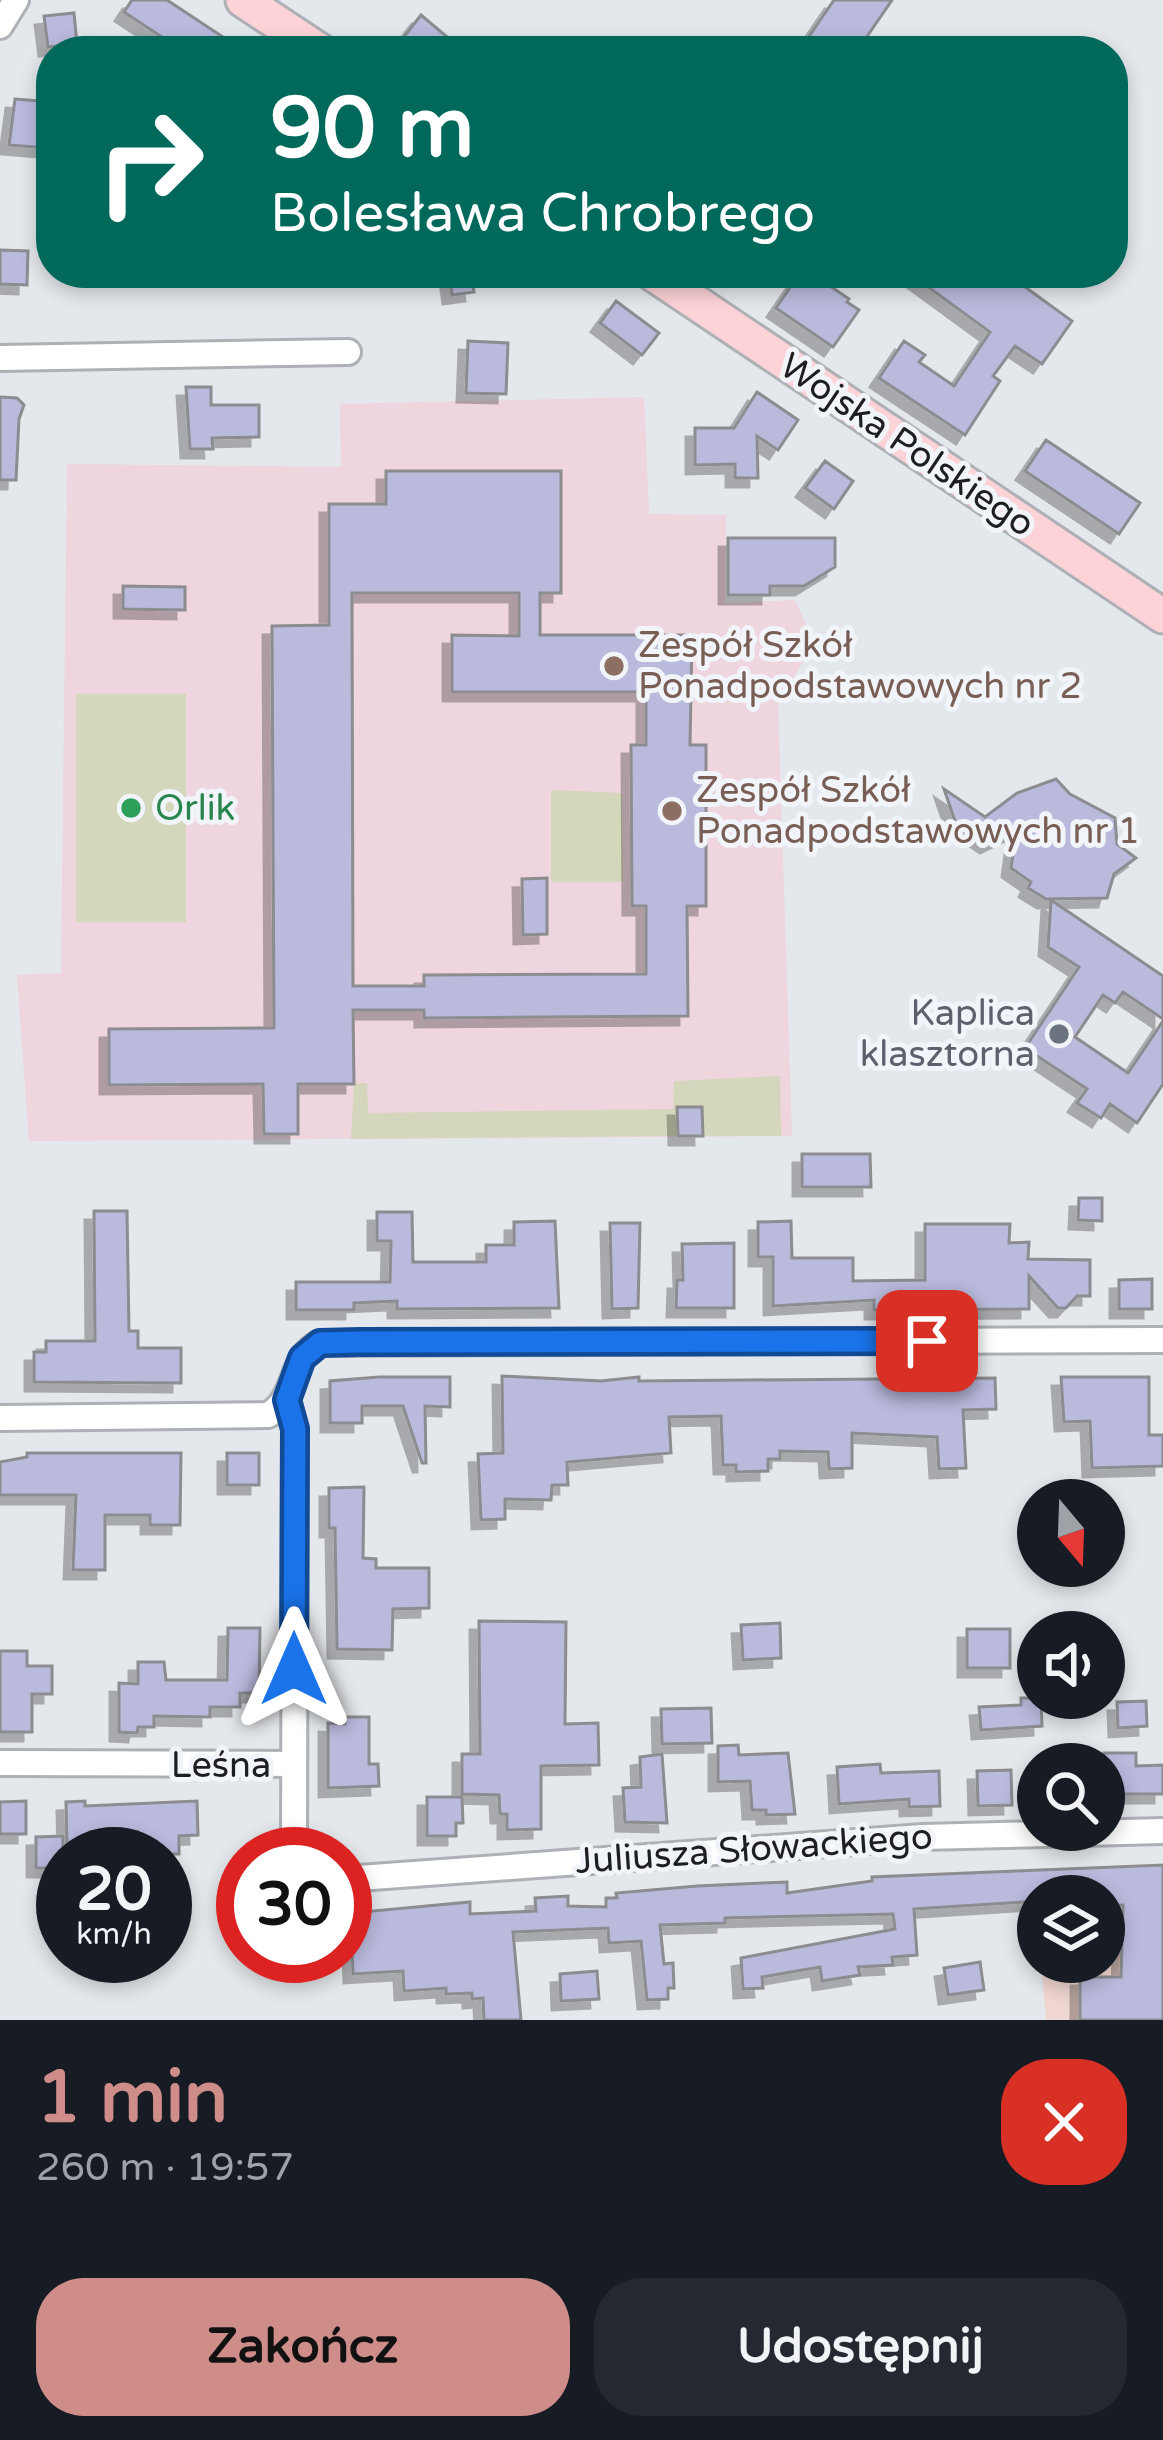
<!DOCTYPE html>
<html lang="pl">
<head>
<meta charset="utf-8">
<style>
	:root { --surface:#171b24; --page:#242831; --text:#f1f3f6; --muted:#9ea1a6; --accent:#cf8d8a }
	body { margin:0; font-family:"Varela Round",sans-serif; background:var(--page); color:var(--text); height:100vh; display:flex; flex-direction:column; font-size:45px; white-space:nowrap }
	* { box-sizing:border-box; margin:0 }
	p { font-size:39px; color:var(--muted) }
	.icon { flex:none; width:66px; height:66px; fill:none; stroke:currentColor; stroke-width:2; stroke-linecap:round; stroke-linejoin:round }
	.map { position:relative; height:2020px; overflow:hidden }
	.side { display:flex; flex-direction:column; background:var(--surface); flex:1 }
	.side>* { flex:none }
	.guide { position:absolute; left:36px; top:36px; width:1092px; height:252px; border-radius:48px; box-shadow:0 6px 18px #0003; background:#00695c; color:#fff; overflow:hidden }
	.needle { width:78px; rotate:161deg }
	.controls { position:absolute; left:1017px; top:1479px; display:grid; gap:24px }
	.controls a { display:grid; place-items:center; width:108px; height:108px; border-radius:50%; background:var(--surface); box-shadow:0 6px 18px #0003; font-size:60px }
	.speed { position:absolute; left:36px; top:1827px; display:flex; gap:24px; font-size:60px; font-weight:700; text-align:center }
	.speed>* { display:grid; place-content:center; width:156px; height:156px; border-radius:50%; background:var(--surface); box-shadow:0 6px 18px #0003; line-height:1 }
	.speed small { font-size:30px; font-weight:400 }
	.speed .limit { border:18px solid #d22; background:#fff; color:#111 }
	.pin { position:absolute; display:grid; place-items:center; width:102px; height:102px; color:#fff; margin:-51px; border-radius:24px; box-shadow:0 6px 18px #0006 }
	.me { position:absolute; width:132px; margin:-66px; rotate:0deg; stroke-linejoin:round; filter:drop-shadow(0 0 9px #0008) }
	.turn { display:flex; align-items:center; gap:42px; height:252px; padding:0 36px; font-size:54px }
	.turn .icon { width:156px; height:156px; stroke-width:2.5 }
	.turn b { display:block; font-size:84px; line-height:102px }
	.round { display:grid; place-items:center; flex:none; width:126px; height:126px; border-radius:48px; background:var(--page) }
	.headline { display:flex; align-items:center; justify-content:space-between; height:204px; padding:0 36px }
	h1 { font-size:72px; font-weight:800; line-height:90px; color:var(--accent) }
	.button { display:flex; gap:24px; margin-top:auto; padding:24px 36px }
	.button a { flex:1; height:138px; border-radius:48px; background:var(--accent); color:#111; font-size:48px; font-weight:800; line-height:138px; text-align:center }
	.button a+a { background:var(--page); color:var(--text) }
	.map>svg:first-child { display:block }
	.industrial { fill:#f0d6d1 }
	.education { fill:#eed5de }
	.green { fill:#d4d7bb }
	.building { fill:#babadd; stroke:#8c8c91; stroke-width:3; fill-rule:evenodd; filter:url(#shadow) }
	.lines { fill:none; stroke-linecap:round; stroke-linejoin:round }
	.minor-casing { stroke:#adb0b4; stroke-width:30 }
	.secondary-casing { stroke:#adb0b4; stroke-width:39 }
	.minor { stroke:#fff; stroke-width:24 }
	.secondary { stroke:#fdd3d7; stroke-width:33 }
	.route-casing { stroke:#114b97; stroke-width:30 }
	.route { stroke:#1a73e8; stroke-width:21 }
	.education-dot { fill:#8d6e63; stroke:#f1f4f8; stroke-width:4.5 }
	.leisure-dot { fill:#2e9e5b; stroke:#f1f4f8; stroke-width:4.5 }
	.worship-dot { fill:#6b7280; stroke:#f1f4f8; stroke-width:4.5 }
	.labels { text-anchor:middle; dominant-baseline:central; stroke-width:10; stroke-linejoin:round; paint-order:stroke }
	.street-label { font-size:36px; fill:#1d1e1f; stroke:#f1f4f8 }
	.education-label { font-size:36px; fill:#785e54; stroke:#f1f4f8; text-anchor:start }
	.leisure-label { font-size:36px; fill:#27864d; stroke:#f1f4f8; text-anchor:start }
	.worship-label { font-size:36px; fill:#5b616d; stroke:#f1f4f8; text-anchor:end }
</style>
</head>
<body>
<div class="map">
<svg width="1163" height="2020" viewBox="0 0 1163 2020">
	<defs>
		<filter id="shadow"><feDropShadow dx="-9" dy="9" stdDeviation="0" flood-color="#0004"/></filter>
	</defs>
	<rect width="100%" height="100%" fill="#e4e7eb"/>
	<path class="industrial" d="M 1163,1950 L 1163,2020 L 1046,2020 L 1041,1962 L 1104,1962 L 1104,1953 Z"/>
	<path class="education" d="M 644,397 L 649,514 L 726,515 L 725,603 L 795,600 L 814,643 L 778,705 L 792,1136 L 29,1141 L 17,975 L 61,973 L 67,464 L 341,467 L 340,404 Z"/>
	<path class="green" d="M 76,694 L 186,694 L 186,922 L 76,922 Z
		M 551,790 L 622,793 L 623,882 L 551,882 Z
		M 780,1076 L 781,1136 L 703,1136 L 701,1107 L 678,1108 L 678,1136 L 351,1139 L 354,1084 L 367,1083 L 368,1113 L 673,1109 L 674,1081 Z"/>
	<path class="building" d="M 132,0 L 167,0 L 244,51 L 183,51 L 124,12 Z
		M 834,0 L 892,0 L 857,51 L 799,51 Z
		M 74,13 L 77,44 L 48,47 L 44,16 Z
		M 421,15 L 446,36 L 436,51 L 393,51 Z
		M 15,99 L 39,101 L 39,114 L 49,115 L 46,148 L 9,145 Z
		M 0,250 L 28,251 L 27,285 L 0,284 Z
		M 449,273 L 471,273 L 474,292 L 452,295 Z
		M 800,273 L 811,273 L 849,299 L 847,302 L 859,310 L 833,347 L 776,308 Z
		M 909,273 L 1006,273 L 1072,321 L 1042,364 L 1015,346 L 993,376 L 1000,381 L 965,435 L 879,378 L 904,341 L 925,355 L 919,362 L 954,386 L 990,332 Z
		M 616,301 L 659,333 L 642,355 L 600,323 Z
		M 468,341 L 508,343 L 506,394 L 466,393 Z
		M 186,387 L 211,387 L 211,405 L 259,405 L 259,437 L 212,438 L 213,449 L 190,449 Z
		M 757,392 L 798,420 L 778,450 L 757,436 L 758,478 L 735,478 L 735,464 L 695,465 L 695,428 L 734,428 Z
		M 0,397 L 17,398 L 24,405 L 19,419 L 16,480 L 0,480 Z
		M 1046,440 L 1140,503 L 1119,534 L 1025,471 Z
		M 825,461 L 853,481 L 834,509 L 805,488 Z
		M 386,471 L 561,471 L 561,593 L 540,593 L 540,635 L 692,635 L 690,745 L 706,745 L 706,906 L 687,906 L 688,1016 L 424,1018 L 424,1010 L 353,1010 L 354,1084 L 298,1084 L 298,1134 L 264,1134 L 263,1084 L 109,1085 L 109,1029 L 274,1028 L 272,626 L 329,625 L 329,504 L 386,504 ZM 352,593 L 519,593 L 519,636 L 452,635 L 452,692 L 646,692 L 646,745 L 631,745 L 632,906 L 646,906 L 646,974 L 424,975 L 424,986 L 353,986 Z
		M 728,538 L 835,538 L 835,567 L 804,586 L 770,586 L 770,595 L 728,595 Z
		M 123,586 L 185,587 L 185,610 L 123,609 Z
		M 1056,779 L 1070,794 L 1115,818 L 1117,844 L 1136,858 L 1114,874 L 1107,898 L 1046,899 L 1028,888 L 1031,882 L 1011,868 L 1016,831 L 989,844 L 955,821 L 944,789 L 985,817 L 1017,793 Z
		M 547,878 L 547,934 L 523,935 L 522,879 Z
		M 1051,900 L 1163,976 L 1163,1019 L 1123,992 L 1115,1003 L 1103,995 L 1075,1037 L 1128,1073 L 1163,1021 L 1163,1084 L 1137,1123 L 1110,1104 L 1101,1118 L 1077,1103 L 1087,1089 L 1025,1048 L 1079,967 L 1048,947 Z
		M 677,1107 L 702,1107 L 703,1136 L 678,1136 Z
		M 802,1154 L 870,1154 L 871,1187 L 802,1187 Z
		M 1079,1198 L 1102,1198 L 1102,1221 L 1078,1220 Z
		M 94,1211 L 127,1211 L 129,1331 L 138,1331 L 138,1348 L 181,1348 L 181,1383 L 34,1382 L 34,1352 L 46,1352 L 46,1341 L 95,1341 Z
		M 377,1212 L 412,1212 L 413,1262 L 486,1262 L 486,1245 L 514,1245 L 514,1222 L 555,1221 L 559,1308 L 397,1309 L 397,1301 L 354,1303 L 354,1310 L 296,1310 L 296,1282 L 390,1282 L 391,1241 L 377,1241 Z
		M 791,1221 L 792,1258 L 853,1258 L 853,1281 L 925,1280 L 925,1224 L 1010,1224 L 1009,1243 L 1029,1242 L 1028,1259 L 1090,1260 L 1090,1296 L 1077,1296 L 1066,1308 L 1058,1308 L 1029,1276 L 1029,1309 L 874,1310 L 874,1300 L 773,1306 L 773,1257 L 758,1257 L 758,1222 Z
		M 610,1223 L 640,1223 L 638,1308 L 612,1309 Z
		M 734,1243 L 734,1308 L 676,1308 L 677,1280 L 683,1280 L 682,1244 Z
		M 1152,1279 L 1152,1309 L 1119,1309 L 1119,1280 Z
		M 502,1376 L 601,1381 L 639,1377 L 639,1381 L 995,1378 L 996,1409 L 963,1410 L 966,1468 L 939,1469 L 937,1437 L 852,1433 L 852,1468 L 829,1469 L 828,1452 L 780,1451 L 780,1459 L 768,1459 L 768,1471 L 736,1472 L 736,1465 L 723,1465 L 721,1416 L 669,1417 L 671,1453 L 567,1462 L 568,1485 L 552,1485 L 551,1500 L 505,1499 L 505,1519 L 481,1520 L 478,1454 L 503,1453 Z
		M 379,1377 L 450,1377 L 450,1407 L 425,1406 L 426,1463 L 422,1463 L 403,1406 L 362,1406 L 362,1423 L 330,1423 L 330,1381 Z
		M 1061,1377 L 1149,1377 L 1149,1435 L 1163,1435 L 1163,1466 L 1092,1468 L 1090,1421 L 1064,1422 Z
		M 27,1453 L 181,1453 L 180,1525 L 150,1525 L 150,1515 L 105,1515 L 105,1570 L 73,1570 L 76,1495 L 0,1495 L 0,1462 L 27,1457 Z
		M 227,1453 L 259,1453 L 259,1485 L 227,1485 Z
		M 364,1487 L 363,1558 L 376,1559 L 376,1568 L 429,1568 L 429,1608 L 393,1609 L 392,1650 L 337,1649 L 335,1528 L 329,1528 L 329,1488 Z
		M 479,1621 L 566,1622 L 565,1724 L 598,1723 L 599,1765 L 541,1766 L 541,1829 L 507,1830 L 507,1814 L 500,1814 L 499,1795 L 462,1794 L 462,1754 L 480,1754 Z
		M 780,1623 L 781,1658 L 743,1660 L 741,1625 Z
		M 228,1628 L 260,1628 L 259,1693 L 240,1693 L 240,1707 L 210,1707 L 210,1717 L 154,1716 L 154,1727 L 138,1727 L 137,1733 L 119,1732 L 119,1683 L 138,1684 L 138,1662 L 164,1662 L 166,1680 L 227,1680 Z
		M 967,1629 L 1010,1629 L 1010,1668 L 967,1668 Z
		M 0,1651 L 27,1651 L 27,1666 L 52,1666 L 52,1694 L 32,1694 L 32,1732 L 0,1732 Z
		M 1021,1698 L 1041,1698 L 1042,1726 L 981,1730 L 979,1707 L 1021,1705 Z
		M 1146,1701 L 1147,1726 L 1118,1728 L 1117,1702 Z
		M 711,1708 L 712,1743 L 662,1744 L 661,1709 Z
		M 344,1717 L 369,1717 L 369,1764 L 378,1764 L 379,1786 L 328,1788 L 328,1723 L 345,1724 Z
		M 738,1745 L 739,1755 L 788,1753 L 795,1814 L 766,1815 L 766,1810 L 752,1810 L 750,1781 L 718,1782 L 718,1746 Z
		M 1104,1753 L 1136,1753 L 1136,1766 L 1163,1765 L 1163,1794 L 1104,1794 Z
		M 662,1754 L 667,1823 L 625,1822 L 623,1788 L 641,1787 L 640,1757 Z
		M 880,1764 L 881,1773 L 939,1771 L 940,1806 L 909,1807 L 909,1799 L 839,1804 L 837,1767 Z
		M 1011,1770 L 1012,1805 L 978,1806 L 977,1771 Z
		M 427,1797 L 462,1797 L 463,1823 L 456,1823 L 456,1836 L 427,1836 Z
		M 26,1801 L 26,1834 L 0,1834 L 0,1802 Z
		M 85,1801 L 85,1806 L 197,1801 L 198,1835 L 179,1836 L 179,1854 L 121,1854 L 121,1846 L 67,1847 L 66,1802 Z
		M 63,1836 L 63,1868 L 36,1868 L 36,1837 Z
		M 1163,1865 L 1163,2020 L 1080,2020 L 1080,1977 L 1121,1977 L 1123,1905 L 1104,1906 L 1104,1896 L 1038,1896 L 1038,1901 L 914,1909 L 917,1955 L 892,1957 L 893,1965 L 858,1967 L 860,1975 L 822,1981 L 820,1967 L 762,1977 L 763,1988 L 743,1989 L 741,1958 L 895,1929 L 893,1914 L 725,1918 L 725,1923 L 660,1925 L 664,1964 L 673,1963 L 674,1988 L 668,1988 L 668,1999 L 647,2000 L 641,1941 L 609,1943 L 608,1928 L 513,1932 L 521,2020 L 484,2020 L 483,1998 L 472,1999 L 472,1993 L 446,1994 L 446,1988 L 404,1991 L 403,1971 L 353,1974 L 351,1913 L 470,1902 L 470,1914 L 536,1911 L 535,1898 L 568,1896 L 568,1906 L 606,1907 L 606,1898 L 617,1898 L 616,1893 L 697,1886 L 787,1882 L 787,1893 L 872,1881 L 872,1877 Z
		M 980,1962 L 984,1990 L 948,1995 L 944,1968 Z
		M 597,1971 L 599,1999 L 561,2001 L 560,1974 Z"/>
	<g class="lines">
		<defs>
			<path id="minor" d="M 0,26 L 16,0
				M 0,358 L 348,352
				M 287,1400 L 295,1429 L 294,1854
				M 0,1418 L 268,1415 C 299,1397 288,1359 320,1343 L 1163,1340
				M 0,1763 L 293,1764
				M 345,1879 L 923,1837 L 1163,1831"/>
			<path id="secondary" d="M 243,0 L 320,51
				M 652,273 L 1163,616"/>
		</defs>
		<use href="#minor" class="minor-casing"/>
		<use href="#secondary" class="secondary-casing"/>
		<use href="#minor" class="minor"/>
		<use href="#secondary" class="secondary"/>
	</g>
	<g class="lines">
		<defs>
			<path id="route" d="M 294,1669 L 295,1429 L 287,1400 L 302,1358 L 320,1343 L 360,1342 L 927,1341"/>
		</defs>
		<use href="#route" class="route-casing"/>
		<use href="#route" class="route"/>
	</g>
	<g class="education-dot">
		<circle cx="614" cy="666" r="12"/>
		<circle cx="672" cy="811" r="12"/>
	</g>
	<circle class="leisure-dot" cx="131" cy="808" r="12"/>
	<circle class="worship-dot" cx="1059" cy="1034" r="12"/>
	<g class="labels">
		<g class="street-label">
			<text transform="translate(907 445) rotate(34)">Wojska Polskiego</text>
			<text x="221" y="1765">Leśna</text>
			<text transform="translate(754 1849) rotate(-4)">Juliusza Słowackiego</text>
		</g>
		<g class="education-label">
			<text x="638" y="645">Zespół Szkół<tspan x="638" dy="41">Ponadpodstawowych nr 2</tspan></text>
			<text x="696" y="790">Zespół Szkół<tspan x="696" dy="41">Ponadpodstawowych nr 1</tspan></text>
		</g>
		<g class="leisure-label">
			<text x="155" y="808">Orlik</text>
		</g>
		<g class="worship-label">
			<text x="1035" y="1013">Kaplica<tspan x="1035" dy="41">klasztorna</tspan></text>
		</g>
	</g>
</svg>
<div class="controls">
<a><svg class="needle" viewBox="-14 -14 28 28"><path d="M0-13l5 13h-10z" fill="#e53935"/><path d="M0 13l5-13h-10z" fill="#9ea1a6"/></svg></a>
<a><svg class="icon" aria-label="sound" viewBox="0 0 24 24"><path d="M4 9h4l5-4v14l-5-4H4zM17 9q2 3 0 6"/></svg></a>
<a><svg class="icon" aria-label="search" viewBox="0 0 24 24"><circle cx="10" cy="10" r="6"/><path d="M15 15l6 6"/></svg></a>
<a><svg class="icon" aria-label="layers" viewBox="0 0 24 24"><path d="M12 4l9 5-9 5-9-5zM3 14l9 5 9-5"/></svg></a>
</div>
<div class="speed"><div>20<small>km/h</small></div><div class="limit">30</div></div>
<div class="pin" style="left:927px;top:1341px;background:#d93025"><svg class="icon" aria-label="arrive" viewBox="0 0 24 24"><path d="M6 21V4h12l-3 4 3 4H6"/></svg></div>
<svg class="me" style="left:294px;top:1669px" viewBox="-20 -20 40 40"><path d="M0-17L14 15 0 8-14 15z" fill="#1a73e8" stroke="#fff" stroke-width="4"/></svg>
<div class="guide">
<div class="turn"><svg class="icon" aria-label="right" viewBox="0 0 24 24"><path d="M7 20v-9h11M14 6l5 5-5 5"/></svg><div><b>90 m</b>Bolesława Chrobrego</div></div>
</div>
</div>
<section class="side">
<div class="headline"><div><h1>1 min</h1><p>260 m · 19:57</p></div><a class="round" style="background:#d93025;color:#fff"><svg class="icon" aria-label="close" viewBox="0 0 24 24"><path d="M6 6l12 12M18 6L6 18"/></svg></a></div>
<div class="button"><a>Zakończ</a><a>Udostępnij</a></div>
</section>
</body>
</html>
